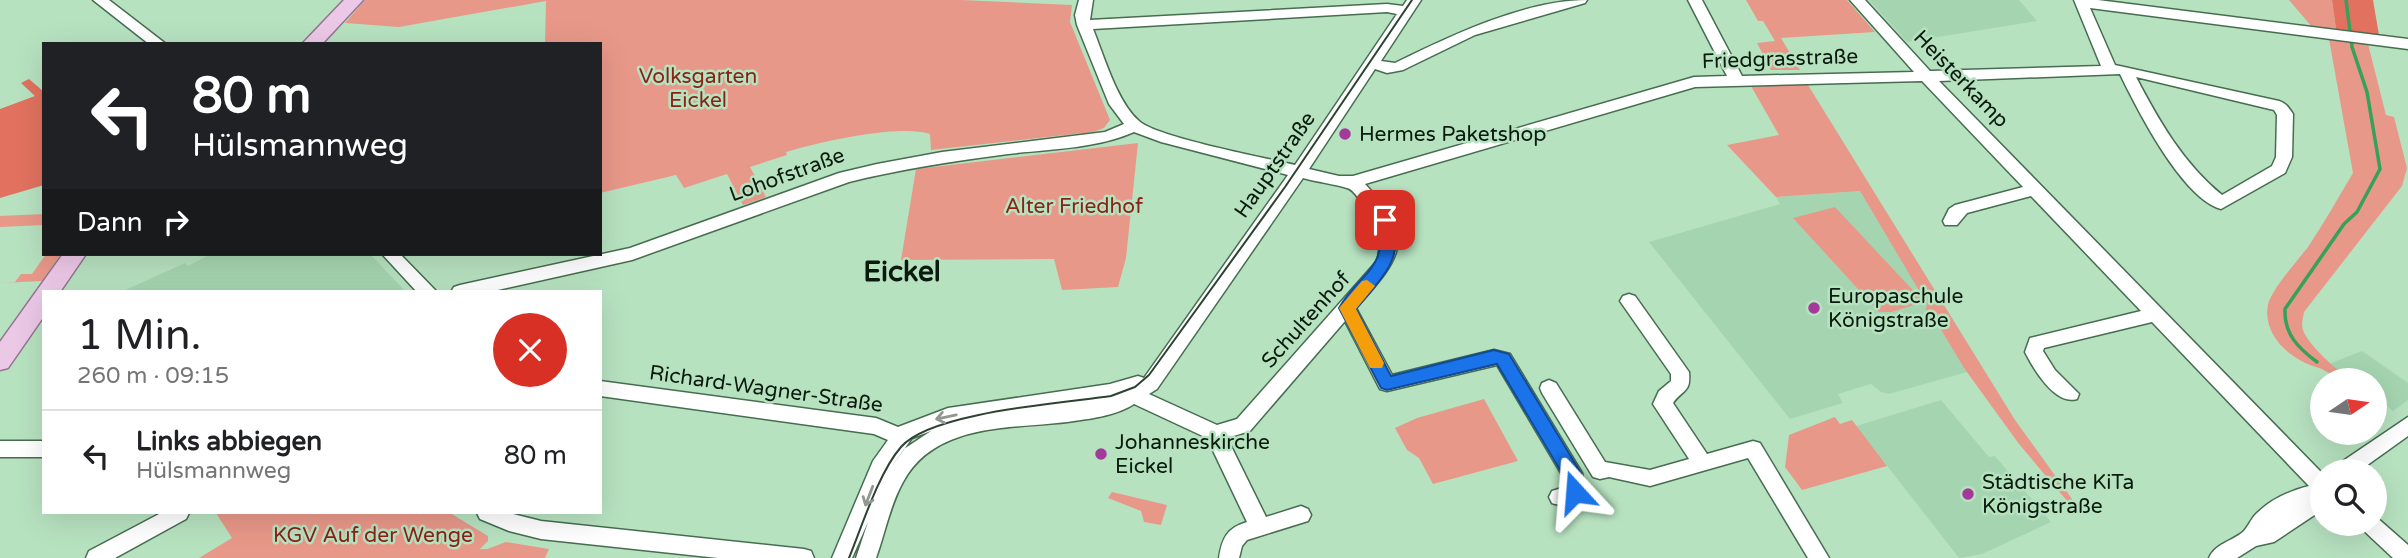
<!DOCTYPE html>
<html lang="de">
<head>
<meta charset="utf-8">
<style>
	:root { --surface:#fff; --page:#f2f2f2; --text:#202124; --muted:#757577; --line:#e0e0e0 }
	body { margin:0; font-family:"Varela Round",sans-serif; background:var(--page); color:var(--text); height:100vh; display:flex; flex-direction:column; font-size:26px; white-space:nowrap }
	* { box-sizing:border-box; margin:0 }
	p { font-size:23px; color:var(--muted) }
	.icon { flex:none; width:38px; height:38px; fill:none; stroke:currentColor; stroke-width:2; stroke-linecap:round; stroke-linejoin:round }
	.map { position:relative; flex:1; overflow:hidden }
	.panel { position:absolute; left:42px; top:290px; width:560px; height:224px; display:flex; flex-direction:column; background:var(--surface); border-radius:0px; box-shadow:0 7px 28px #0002 }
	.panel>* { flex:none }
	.guide { position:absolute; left:42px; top:42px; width:560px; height:214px; border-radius:0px; box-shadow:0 7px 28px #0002; background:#202124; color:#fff; overflow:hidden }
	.needle { width:46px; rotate:77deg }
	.fabs { position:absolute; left:2310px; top:368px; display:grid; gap:14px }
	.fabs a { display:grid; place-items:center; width:77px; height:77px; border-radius:50%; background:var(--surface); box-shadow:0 7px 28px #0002; font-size:35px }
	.pin { position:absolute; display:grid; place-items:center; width:60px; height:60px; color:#fff; margin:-30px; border-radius:14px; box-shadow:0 4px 10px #0006 }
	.me { position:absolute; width:77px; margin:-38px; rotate:341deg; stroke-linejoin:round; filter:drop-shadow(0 0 5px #0008) }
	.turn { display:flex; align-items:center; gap:24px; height:147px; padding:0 35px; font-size:32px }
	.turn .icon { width:91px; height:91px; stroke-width:2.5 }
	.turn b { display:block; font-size:49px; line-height:60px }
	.then { display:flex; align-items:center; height:66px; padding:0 35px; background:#0003; gap:14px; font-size:26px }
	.round { display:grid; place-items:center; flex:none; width:74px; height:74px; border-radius:37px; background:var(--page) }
	.head { display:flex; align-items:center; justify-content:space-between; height:119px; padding:0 35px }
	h1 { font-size:42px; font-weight:600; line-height:52px }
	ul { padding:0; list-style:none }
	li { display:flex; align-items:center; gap:21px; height:91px; padding:0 35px; border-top:2px solid var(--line) }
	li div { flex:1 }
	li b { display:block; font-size:26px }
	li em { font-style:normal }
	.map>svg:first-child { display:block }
	.built { fill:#a5d5b0 }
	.green { fill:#e89889 }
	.forest { fill:#e2725f }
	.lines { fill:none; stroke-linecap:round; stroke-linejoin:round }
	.stream { stroke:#35a159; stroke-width:3.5 }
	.minor-casing { stroke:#466d50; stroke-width:3 }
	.major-casing { stroke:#947491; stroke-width:3 }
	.minor { fill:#fff; fill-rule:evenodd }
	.major { fill:#ecc8e7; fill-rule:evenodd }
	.tram { stroke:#2d4232; stroke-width:2 }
	.oneway { stroke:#919893 }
	.route { fill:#1a73e8; stroke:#114b97; stroke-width:2 }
	.slow { fill:#f59e0b }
	.poi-dot { fill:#a33a9b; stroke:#b7e2c0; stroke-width:2.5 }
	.labels { text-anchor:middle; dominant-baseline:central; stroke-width:5; stroke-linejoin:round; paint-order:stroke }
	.street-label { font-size:21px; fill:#0a1a0e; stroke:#b7e2c0 }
	.park-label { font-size:21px; fill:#892316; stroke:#b7e2c0 }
	.poi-label { font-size:21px; fill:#0a1a0e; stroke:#b7e2c0; text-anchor:start }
	.district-label { font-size:28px; font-weight:bold; fill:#0a1a0e; stroke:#b7e2c0 }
</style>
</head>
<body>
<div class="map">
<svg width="2408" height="558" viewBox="0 0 2408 558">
	<rect width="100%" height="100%" fill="#b7e2c0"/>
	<path class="built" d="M 1869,0 L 2019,0 L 2037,21 L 1907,42 Z
		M 1860,191 L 1928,304 L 1925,313 L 1937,323 L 1967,372 L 1889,394 L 1881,392 L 1871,384 L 1838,394 L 1843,403 L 1790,419 L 1649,242 L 1780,204 L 1776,197 Z
		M 211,254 L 370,254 L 406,292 L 121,292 L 185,263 L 188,266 Z
		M 2362,351 L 2408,383 L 2408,400 L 2393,411 L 2375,397 L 2375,380 L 2350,380 L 2329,364 Z
		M 1941,400 L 1989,457 L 1995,456 L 2051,522 L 1982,554 L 1959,558 L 1856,426 Z"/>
	<path class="green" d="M 365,0 L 961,0 L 1072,5 L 1070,22 L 1110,120 L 1104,128 L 1093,132 L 931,150 L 930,134 C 897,124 821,142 786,152 L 787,155 L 750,167 L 766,197 L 743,205 L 727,174 L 684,188 L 676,175 L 600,193 L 600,44 L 545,44 L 546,1 L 399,27 L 345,23 Z
		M 1746,0 L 1847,0 L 1875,32 L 1781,38 L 1800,70 L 1771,70 L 1757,43 L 1775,41 L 1763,21 L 1758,21 Z
		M 2289,0 L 2332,0 L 2336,29 L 2312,27 Z
		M 2329,39 L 2368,44 L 2386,115 L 2394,117 L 2407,168 L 2402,186 L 2304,312 C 2303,318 2301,325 2303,330 C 2308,345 2337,370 2350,380 C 2332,380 2331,371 2316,367 C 2291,360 2262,335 2268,305 C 2271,290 2298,260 2308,247 C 2324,223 2338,198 2353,173 Z
		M 1808,85 L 2015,420 L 2077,506 L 2073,508 L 2019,444 L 1964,368 L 1937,323 L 1925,313 L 1927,304 L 1860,191 L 1776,197 L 1727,145 L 1779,135 L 1751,86 Z
		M 1138,143 L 1126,258 L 1118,287 L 1062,290 L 1054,259 L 901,260 L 916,169 Z
		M 1835,207 L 1924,302 L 1891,312 L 1879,312 L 1793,218 Z
		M 44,214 L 44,225 L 0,227 L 0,216 Z
		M 46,254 L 61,254 L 42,281 L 0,283 L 15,282 L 21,274 L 32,274 Z
		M 1484,399 L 1518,461 L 1433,484 L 1419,458 L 1407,450 L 1395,428 L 1417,418 Z
		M 1835,417 L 1840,424 L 1852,420 L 1887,466 L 1802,490 L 1785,467 L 1789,435 Z
		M 1112,492 L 1167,505 L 1161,525 L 1144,522 L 1141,511 L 1108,498 Z
		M 216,513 L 450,513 L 488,536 L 488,541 L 480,549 L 487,549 L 506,542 L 549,549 L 545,558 L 199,558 L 232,538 Z"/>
	<path class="forest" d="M 2332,0 L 2373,0 L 2379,35 L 2336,29 Z
		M 29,79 L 44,92 L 44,185 L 0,198 L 0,109 L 35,96 L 21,83 Z"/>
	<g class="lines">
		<path class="stream" d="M 2317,362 C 2298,348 2284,334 2285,309 L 2344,224 L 2357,212 L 2380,169 L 2367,92 L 2352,47 L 2346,0"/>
		<defs>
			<path id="minor" d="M 93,0 L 109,0 L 166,44 L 149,44 Z
				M 1079,0 L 1093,0 L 1090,20 L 1387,4 L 1403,6 L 1407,0 L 1421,0 L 1381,61 L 1395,63 C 1450,36 1525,0 1587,0 L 1585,3 L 1475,35 L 1403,70 L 1387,73 L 1375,69 L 1309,169 L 1339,176 L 1353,176 L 1694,77 L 1727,76 L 1688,0 L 1702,0 L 1742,76 L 1914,72 L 1850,0 L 1865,0 L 1930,71 L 2101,66 L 2074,0 L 2098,0 L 2408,39 L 2408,49 L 2090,8 L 2115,65 L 2279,101 C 2286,103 2289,108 2293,114 L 2292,157 L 2285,173 L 2221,209 C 2182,198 2137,109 2120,74 L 1939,81 L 2322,473 L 2322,499 L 2319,500 L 2316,514 L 2274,542 L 2256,546 L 2237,558 L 2209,558 C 2215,544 2232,541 2243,532 C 2248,527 2251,519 2256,514 C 2271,499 2289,491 2309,486 L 2152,322 L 2044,348 L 2043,351 L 2055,370 L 2079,394 L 2077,399 C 2055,406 2033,368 2025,352 L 2030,338 L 2141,311 L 2031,196 L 1967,213 L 1957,225 L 1945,225 L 1943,221 L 1949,209 L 1955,205 L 2023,187 L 1922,81 L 1695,87 L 1365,184 C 1418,240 1400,258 1356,308 L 1392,375 L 1494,350 L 1510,354 L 1582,473 L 1585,492 L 1582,498 C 1572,502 1562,507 1552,503 L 1549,497 L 1552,491 L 1565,487 L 1565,480 L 1497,365 L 1387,391 L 1380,389 L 1345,321 L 1250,431 L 1227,438 L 1266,517 L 1301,506 L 1308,509 L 1311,515 L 1308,521 L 1247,540 L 1242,546 L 1239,558 L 1219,558 C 1222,538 1227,528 1247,522 L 1207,438 L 1134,404 C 1116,416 1088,419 1067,422 C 1009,429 935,423 903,482 C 890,505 885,533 876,558 L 856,558 L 868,522 L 852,558 L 832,558 L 873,461 L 888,440 L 874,434 L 600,396 L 600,381 L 876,418 L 898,427 L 948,408 L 1110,384 L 1138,376 L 1144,378 L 1288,175 L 1161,142 L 1134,132 C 1095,149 1050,149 1008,154 C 954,161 901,169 849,182 L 632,260 L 489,292 L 451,292 L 454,287 L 460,285 L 630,248 L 839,173 L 877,164 L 942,152 L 1105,132 L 1124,124 L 1109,104 L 1077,25 L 1075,15 ZM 1387,12 L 1397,14 L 1295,165 C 1266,158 1156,137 1139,121 C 1117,102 1104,56 1093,29 ZM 2136,77 L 2274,110 L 2277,115 L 2276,157 L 2272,166 L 2222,195 C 2183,163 2159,121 2136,77 ZM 1303,178 C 1317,182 1334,184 1347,188 C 1352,189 1356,195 1359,199 C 1376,218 1384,236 1377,261 L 1237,419 L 1217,425 L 1149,394 L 1157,389 ZM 931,431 L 904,449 L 889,471 L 912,438 Z
				M 382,254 L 400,254 L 437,292 L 417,292 Z
				M 1629,294 L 1635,296 L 1689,372 C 1691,393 1683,389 1673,403 L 1707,454 L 1753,441 L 1760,443 L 1829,558 L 1808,558 L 1748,458 L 1650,486 L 1609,477 L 1600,479 L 1593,477 L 1542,393 L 1540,388 L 1542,383 L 1549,380 L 1556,383 L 1605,462 L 1650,470 L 1689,459 L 1653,404 L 1659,391 L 1671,381 L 1671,374 L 1620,301 L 1623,296 Z
				M 2408,417 L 2408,436 L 2359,471 L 2334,471 L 2337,465 Z
				M 0,441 L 44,441 L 44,457 L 0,457 Z
				M 161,513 L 189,513 L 186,519 L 115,558 L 86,558 L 89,551 Z
				M 477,513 L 509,513 L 541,521 L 804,549 L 811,551 L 814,558 L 718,558 L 541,539 L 509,531 L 480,519 Z
				M 2375,516 L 2408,545 L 2408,558 L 2393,558 L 2362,529 L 2359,523 L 2375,523 Z"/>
			<path id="major" d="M 344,0 L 363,0 L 322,44 L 302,44 Z
				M 63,254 L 86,254 L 60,292 L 44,292 L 44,316 L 8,368 L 0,370 L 0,342 Z"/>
		</defs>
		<use href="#minor" class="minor-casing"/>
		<use href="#major" class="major-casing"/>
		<use href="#minor" class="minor"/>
		<use href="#major" class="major"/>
		<path class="tram" d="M 849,558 C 862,526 879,472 901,447 C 931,412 1063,403 1111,396 L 1135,387 L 1149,375 L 1285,187 L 1412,0"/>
	</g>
	<defs><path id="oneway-shaft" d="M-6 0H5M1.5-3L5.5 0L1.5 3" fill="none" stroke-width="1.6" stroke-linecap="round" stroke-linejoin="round" transform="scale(1.75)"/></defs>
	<g class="oneway">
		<use href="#oneway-shaft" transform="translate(946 417) rotate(168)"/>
		<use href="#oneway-shaft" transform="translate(869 496) rotate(111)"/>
	</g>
	<path class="route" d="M 1385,214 C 1392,216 1392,219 1394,226 C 1404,261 1376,284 1356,309 L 1391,376 L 1494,350 L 1509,354 L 1581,473 L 1584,492 L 1582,497 L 1575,500 L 1569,497 L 1566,480 L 1497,364 L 1387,390 L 1381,388 L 1339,308 C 1360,271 1390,270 1377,220 Z"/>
	<path class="slow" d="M 1367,280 L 1375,286 L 1356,309 L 1384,363 L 1382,368 L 1370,368 L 1339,308 L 1362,281 Z"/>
	<g class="poi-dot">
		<circle cx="1345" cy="134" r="7"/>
		<circle cx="1814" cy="308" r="7"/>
		<circle cx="1101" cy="454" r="7"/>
		<circle cx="1968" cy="494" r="7"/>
	</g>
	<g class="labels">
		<g class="street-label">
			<text transform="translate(1780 59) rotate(-2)">Friedgrasstraße</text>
			<text transform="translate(1961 79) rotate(46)">Heisterkamp</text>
			<text transform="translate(1275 165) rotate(-55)">Hauptstraße</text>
			<text transform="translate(787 175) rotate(-20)">Lohofstraße</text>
			<text transform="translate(1306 320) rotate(-48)">Schultenhof</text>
			<text transform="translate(766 389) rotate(8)">Richard-Wagner-Straße</text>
		</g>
		<g class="park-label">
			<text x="698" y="76">Volksgarten<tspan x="698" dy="24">Eickel</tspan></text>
			<text x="1074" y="206">Alter Friedhof</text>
			<text x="373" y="535">KGV Auf der Wenge</text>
		</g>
		<g class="poi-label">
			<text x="1359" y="134">Hermes Paketshop</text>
			<text x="1828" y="296">Europaschule<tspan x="1828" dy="24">Königstraße</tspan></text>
			<text x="1115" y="442">Johanneskirche<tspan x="1115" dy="24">Eickel</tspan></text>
			<text x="1982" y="482">Städtische KiTa<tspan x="1982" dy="24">Königstraße</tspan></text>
		</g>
		<g class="district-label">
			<text x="902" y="272">Eickel</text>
		</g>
	</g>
</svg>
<div class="fabs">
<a><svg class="needle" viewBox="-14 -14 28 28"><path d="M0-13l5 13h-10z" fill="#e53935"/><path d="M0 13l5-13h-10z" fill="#757577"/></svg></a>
<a><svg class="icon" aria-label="search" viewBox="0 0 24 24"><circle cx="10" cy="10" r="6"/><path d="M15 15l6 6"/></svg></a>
</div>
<div class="pin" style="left:1385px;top:220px;background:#d93025"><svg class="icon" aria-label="arrive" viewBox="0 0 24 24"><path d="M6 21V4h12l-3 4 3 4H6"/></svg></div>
<svg class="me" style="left:1575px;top:492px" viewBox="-20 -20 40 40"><path d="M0-17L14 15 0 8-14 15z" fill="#1a73e8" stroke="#fff" stroke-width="4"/></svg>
<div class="guide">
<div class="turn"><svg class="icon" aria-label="left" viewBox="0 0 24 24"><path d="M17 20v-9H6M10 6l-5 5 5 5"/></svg><div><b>80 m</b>Hülsmannweg</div></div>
<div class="then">Dann<svg class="icon" aria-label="right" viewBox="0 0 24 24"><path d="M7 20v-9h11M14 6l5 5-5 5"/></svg></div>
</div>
<section class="panel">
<div class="head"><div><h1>1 Min.</h1><p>260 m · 09:15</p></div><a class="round" style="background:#d93025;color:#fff"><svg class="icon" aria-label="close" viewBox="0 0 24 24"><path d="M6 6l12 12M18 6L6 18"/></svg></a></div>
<ul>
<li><svg class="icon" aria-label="left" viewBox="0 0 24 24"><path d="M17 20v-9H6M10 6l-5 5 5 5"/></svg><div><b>Links abbiegen</b><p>Hülsmannweg</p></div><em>80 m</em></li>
</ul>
</section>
</div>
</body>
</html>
